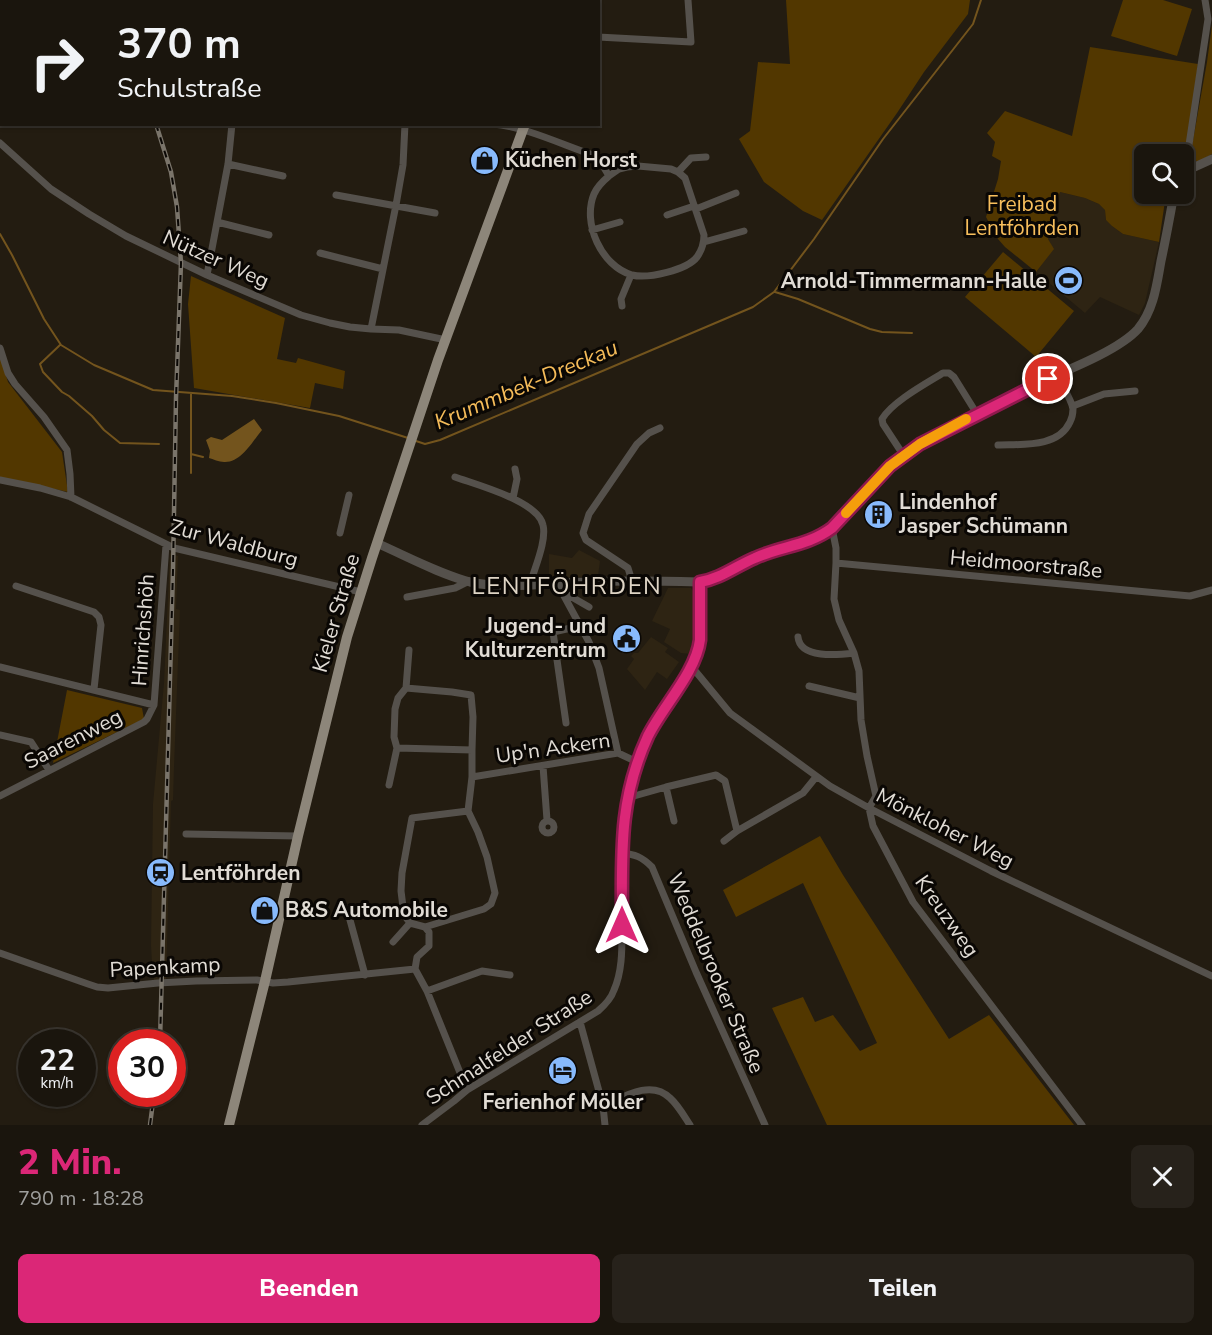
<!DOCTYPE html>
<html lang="de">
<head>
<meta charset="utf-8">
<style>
	:root { --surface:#1a150d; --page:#27221b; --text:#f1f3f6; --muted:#9f9f9d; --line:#38342e; --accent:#db2777 }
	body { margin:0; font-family:"Nunito Sans",sans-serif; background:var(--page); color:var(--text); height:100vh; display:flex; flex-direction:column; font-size:22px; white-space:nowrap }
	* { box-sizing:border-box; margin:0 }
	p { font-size:20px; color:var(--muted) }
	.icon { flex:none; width:33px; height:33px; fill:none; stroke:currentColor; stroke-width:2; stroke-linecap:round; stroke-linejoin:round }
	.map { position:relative; height:1125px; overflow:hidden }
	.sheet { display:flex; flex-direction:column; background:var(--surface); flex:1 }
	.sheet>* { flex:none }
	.hud { position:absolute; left:0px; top:0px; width:600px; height:126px; box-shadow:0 2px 4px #0004,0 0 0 2px var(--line); background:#1a150d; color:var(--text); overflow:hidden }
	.controls { position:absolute; left:1134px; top:144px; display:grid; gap:12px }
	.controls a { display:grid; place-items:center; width:60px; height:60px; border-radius:9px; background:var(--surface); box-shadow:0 2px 4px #0004,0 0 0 2px var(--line); font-size:30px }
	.speed { position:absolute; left:18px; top:1029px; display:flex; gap:12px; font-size:30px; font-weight:700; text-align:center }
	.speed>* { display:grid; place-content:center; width:78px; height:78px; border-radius:50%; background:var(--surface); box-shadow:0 2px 4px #0004,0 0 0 2px var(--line); line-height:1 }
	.speed small { font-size:15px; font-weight:400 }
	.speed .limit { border:9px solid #d22; background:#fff; color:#111 }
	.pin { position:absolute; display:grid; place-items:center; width:51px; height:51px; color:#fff; margin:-26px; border:3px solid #fff; border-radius:50%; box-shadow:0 2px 6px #0007 }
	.me { position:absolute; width:66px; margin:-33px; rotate:0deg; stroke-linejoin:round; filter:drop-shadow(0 0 4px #0008) }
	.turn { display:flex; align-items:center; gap:21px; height:126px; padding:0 18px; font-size:27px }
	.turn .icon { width:78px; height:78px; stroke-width:2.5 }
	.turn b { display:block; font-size:42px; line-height:51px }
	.round { display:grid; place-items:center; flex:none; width:63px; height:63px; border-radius:9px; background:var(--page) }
	.summary { display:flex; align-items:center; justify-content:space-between; height:102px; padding:0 18px }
	h1 { font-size:36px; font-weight:800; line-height:45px; color:var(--accent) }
	.primary-button { display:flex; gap:12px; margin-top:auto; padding:12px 18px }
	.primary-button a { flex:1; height:69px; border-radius:9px; background:var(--accent); color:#fff; font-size:24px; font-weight:800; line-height:69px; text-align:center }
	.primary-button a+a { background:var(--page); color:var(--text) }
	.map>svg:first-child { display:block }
	.built { fill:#2e2413 }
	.green { fill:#523700 }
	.water { fill:#73541d }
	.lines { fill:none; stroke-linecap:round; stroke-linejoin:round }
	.stream { stroke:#73541d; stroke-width:2 }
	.minor { stroke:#55514c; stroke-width:7 }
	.tertiary { stroke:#55514c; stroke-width:9 }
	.primary { stroke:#8d867a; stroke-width:10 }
	.rail-casing { stroke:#7a746a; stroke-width:4.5 }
	.rail { stroke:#0a0704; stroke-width:2; stroke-dasharray:7; stroke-linecap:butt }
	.route-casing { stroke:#8e194d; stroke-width:15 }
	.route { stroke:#db2777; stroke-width:10 }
	.slow { stroke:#f59e0b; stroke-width:10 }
	.labels { text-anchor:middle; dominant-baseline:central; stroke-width:6; stroke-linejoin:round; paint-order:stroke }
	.poi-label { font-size:21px; font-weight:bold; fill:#e1dcd5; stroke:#0a0704; text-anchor:start }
	.park-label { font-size:21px; fill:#f8bf5d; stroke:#0a0704 }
	.street-label { font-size:21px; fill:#e1dcd5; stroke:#0a0704 }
	.water-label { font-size:22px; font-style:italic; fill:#f4bb59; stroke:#0a0704 }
	.quarter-label { font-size:24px; letter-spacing:1.5px; fill:#ded4c5; stroke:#0a0704 }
</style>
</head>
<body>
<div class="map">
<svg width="1212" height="1125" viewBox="0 0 1212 1125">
	<rect width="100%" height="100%" fill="#231c11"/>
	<path class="built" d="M 1060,192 L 1085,198 L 1099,204 L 1105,210 L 1106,220 L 1112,226 L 1123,234 L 1159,242 L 1145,303 L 1139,315 L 1100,297 L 1085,313 L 1036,272 L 1053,249 L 1048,239 Z
		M 579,550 L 600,561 L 598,576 L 559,578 L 554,576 L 549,576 L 549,554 L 572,558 Z
		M 170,553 L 178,556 L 176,609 L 180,610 L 174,767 L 173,800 L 171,801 L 166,979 L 154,980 L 152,963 L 151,945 L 153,804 L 164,683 Z
		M 668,588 L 691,588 L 694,592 L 695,641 L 691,654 L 681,653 L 664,642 L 670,629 L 652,621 Z
		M 651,637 L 668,648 L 665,652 L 679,662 L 667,679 L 657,672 L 645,690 L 627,669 L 634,659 L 631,656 L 634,653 L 638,653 Z"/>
	<path class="green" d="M 786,0 L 970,0 L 968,14 L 924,72 L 897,113 L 822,220 L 803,211 L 764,182 L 739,139 L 750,131 L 758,62 L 790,64 Z
		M 1123,0 L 1163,0 L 1192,9 L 1177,56 L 1111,36 Z
		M 1212,25 L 1212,154 L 1198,162 L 1190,157 L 1207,62 Z
		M 1090,47 L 1198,64 L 1185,160 L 1184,161 L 1184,154 L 1144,154 L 1144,194 L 1166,194 L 1159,242 L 1123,234 L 1112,226 L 1106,220 L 1105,210 L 1099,204 L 1085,198 L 1060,192 L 1048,239 L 1054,249 L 1036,272 L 1005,247 L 998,239 L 986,217 L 998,179 L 1001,161 L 992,156 L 995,142 L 987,133 L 1005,111 L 1072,136 Z
		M 1003,252 L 1074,311 L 1036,357 L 965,297 Z
		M 191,276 L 285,318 L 277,359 L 296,363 L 298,358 L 345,371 L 343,389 L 315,383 L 310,408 L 194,388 L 188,304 Z
		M 0,356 L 8,382 L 62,452 L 68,492 L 0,477 Z
		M 67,690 L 142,708 L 144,719 L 53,763 Z
		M 820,836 L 843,875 L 949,1039 L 989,1015 L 1074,1125 L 827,1125 L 772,1008 L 803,997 L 815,1022 L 833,1015 L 860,1051 L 877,1043 L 803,883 L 736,917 L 723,890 Z"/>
	<path class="water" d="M 254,419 L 262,430 C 252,442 241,463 224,462 C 219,462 213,459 209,458 L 210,451 L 206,440 L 211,437 L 222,440 Z"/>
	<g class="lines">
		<path class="stream" d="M 0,234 L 12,255 L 44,319 L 61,345 L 94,365 L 153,390 L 232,396 L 276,403 L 339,416 L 408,438
			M 775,292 L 798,299 L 870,329 L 882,332 L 912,333
			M 60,345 L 40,364 L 43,372 L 62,392 L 69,396 L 92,416 L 104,430 L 120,443 L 159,444
			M 191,394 L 191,473 L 191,454 L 203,457
			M 416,441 L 425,444 L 440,440 L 753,307 L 774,292 L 814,239 L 883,139 L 973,24 L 981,0"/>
		<path class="minor" d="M 402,0 L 402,2
			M 517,2 L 517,0
			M 598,37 L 691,42 L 688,0
			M 493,124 C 523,126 563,145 593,155 L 600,161 L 609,176 C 603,181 597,187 594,194 C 582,223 601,266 632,275 C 648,279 687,270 697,257 C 702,250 704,243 704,235 L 685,178 L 678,172 L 671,169 L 638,166 L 627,167 L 619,169 L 609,176
			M 0,143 L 51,189 L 89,214 L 126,236 L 207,275 L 301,315 L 330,323 L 350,327 L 371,329 L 399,330 L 446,340
			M 228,164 L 283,176
			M 1188,170 L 1187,158 L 1208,19 L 1205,0
			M 678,172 L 691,158 L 706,157
			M 336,195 L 435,213
			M 696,209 L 736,193
			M 667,215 L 694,206
			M 217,222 L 269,235
			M 592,230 L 620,222
			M 704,242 L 744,231
			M 320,253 L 383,269
			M 207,275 L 228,164 L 232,124
			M 622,306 L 621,299 L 631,275
			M 371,329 L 396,205 L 403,165 L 405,124
			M 0,348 L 8,373 L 15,384 L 44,417 L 67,450 L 70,474 L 71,497
			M 1073,406 L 1104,394 L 1135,391
			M 998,445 C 1022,444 1058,448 1070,422 C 1072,418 1073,414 1073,409 C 1072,400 1061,384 1057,375
			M 904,456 L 883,424 L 882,419 C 892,402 925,384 943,373 L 949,373 L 954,377 L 977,414
			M 455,477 C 477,485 538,501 543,525 C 547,541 534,569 530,585
			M 0,480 L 40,488 L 71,497 L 174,548 L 361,592
			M 513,498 L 517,479 L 515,469
			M 832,528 L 836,548 L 836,563 L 834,599 L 839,620 L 854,653 L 859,671 L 861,720 L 867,756 L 876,796 L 869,808 L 873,826 L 913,902 L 1082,1125
			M 340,533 L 349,495
			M 836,563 L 1190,596 L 1212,590
			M 632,581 L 628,568 L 586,540 L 583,533 L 589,514 L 637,444 L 649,433 L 660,428
			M 557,583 L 589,642 L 599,668 L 618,753
			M 16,586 L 94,612 L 99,617 L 101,625 L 94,689
			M 563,592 L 589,607
			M 407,597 L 455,588 L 469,581
			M 798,637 C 800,659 838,655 854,653
			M 409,650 L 406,688 L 398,698 L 395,709 L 394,737 L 397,748 L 472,750 L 472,777 L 468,811 L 478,832 L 487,857 L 495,893 L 491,904 L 484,909 L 425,927
			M 0,667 L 154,705
			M 692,667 L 730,713 L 830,786 L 869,808 L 991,871 L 1212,976
			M 809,686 L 860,698
			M 406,688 L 452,692 L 471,695 L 473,717 L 472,750
			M 566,723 L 553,632 L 580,626
			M 0,735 L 31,742 L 49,770
			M 543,766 L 547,820
			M 472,777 L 618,753 L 637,762
			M 389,785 L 397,748
			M 666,787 L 674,821
			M 0,796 L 144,722 L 147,719 L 154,705 L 166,545
			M 627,798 L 666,787 L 716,775 L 725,781 L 737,831 L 803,793 L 816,777
			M542 827a6 6 0 1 1 12 0a6 6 0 1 1-12 0Z
			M 186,834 L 298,836
			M 724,841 L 737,831
			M 621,853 C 635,854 642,857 652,867 L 696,972 L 765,1125
			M 347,909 L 365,975
			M 393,942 L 410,923
			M 0,953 L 88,984 L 97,987 L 108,988 L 158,983 L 196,981 L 257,980 L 273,983 L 288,982 L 415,969 L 427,991 L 467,1090
			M 415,969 L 417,957 L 429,946 L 429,932 L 425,927 L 410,923 L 404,915 L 401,891 L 402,873 L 412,818 L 468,811
			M 427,991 L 482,971 L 510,975
			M 580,1022 L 603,1106 L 605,1125
			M 603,1106 C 623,1097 651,1079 670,1098 C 678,1105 684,1116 690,1125
			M 422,1125 L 454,1101 L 467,1090 L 598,1011 C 605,1005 611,999 614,990 C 622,972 622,951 622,932 C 622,906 621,880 621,854 C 622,836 624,818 627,800 C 632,769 646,738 662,711 C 676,688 697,668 700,640 L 700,582"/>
		<path class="tertiary" d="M 1184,177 L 1188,170 L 1212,159
			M 377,545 L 381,545 C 410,558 440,574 470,582 C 507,590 548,583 585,582 C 623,580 661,581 700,582 C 720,579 735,567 753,558 C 779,546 811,547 833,527 C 863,498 884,465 922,443 C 962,419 1005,399 1047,379 C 1073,368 1120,349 1138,329 C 1154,310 1157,283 1161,261 C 1166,238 1170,216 1174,194"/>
		<path class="primary" d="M 570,2 L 570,0
			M 229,1125 L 265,981 L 298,836 L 347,637 L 372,558 L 438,360 L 525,124"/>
		<defs>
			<path id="rail" d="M 78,0 L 80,2
				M 156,124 L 171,172 L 177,207 L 181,263 L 176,398 L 173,570 L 160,1042
				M 150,1125 L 154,1094"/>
		</defs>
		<use href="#rail" class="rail-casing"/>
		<use href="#rail" class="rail"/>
	</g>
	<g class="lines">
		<defs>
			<path id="route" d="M 622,925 C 622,855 618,801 648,736 C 663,706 696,672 700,640 L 700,582 C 720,579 736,566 755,558 C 781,546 808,546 832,528 L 890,466 L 920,444 L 1048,379"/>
		</defs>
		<use href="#route" class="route-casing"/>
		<use href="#route" class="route"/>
		<path class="slow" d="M 846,513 L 890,466 L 920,444 L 966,419"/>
	</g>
	<defs>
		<symbol id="shop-disc" viewBox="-11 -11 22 22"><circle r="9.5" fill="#88bafc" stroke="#0a0704"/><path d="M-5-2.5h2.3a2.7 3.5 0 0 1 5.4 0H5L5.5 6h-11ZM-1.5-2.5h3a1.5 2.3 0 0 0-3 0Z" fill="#111"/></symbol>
		<symbol id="stadium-disc" viewBox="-11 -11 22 22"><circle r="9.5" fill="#88bafc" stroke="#0a0704"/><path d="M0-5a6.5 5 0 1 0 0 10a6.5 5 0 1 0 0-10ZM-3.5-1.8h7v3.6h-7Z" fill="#111"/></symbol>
		<symbol id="building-disc" viewBox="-11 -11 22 22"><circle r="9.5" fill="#88bafc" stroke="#0a0704"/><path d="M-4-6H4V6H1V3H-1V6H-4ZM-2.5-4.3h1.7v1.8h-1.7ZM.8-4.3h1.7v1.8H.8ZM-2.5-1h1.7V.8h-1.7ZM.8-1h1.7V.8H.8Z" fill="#111"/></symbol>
		<symbol id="civic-disc" viewBox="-11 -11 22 22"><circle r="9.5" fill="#88bafc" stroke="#0a0704"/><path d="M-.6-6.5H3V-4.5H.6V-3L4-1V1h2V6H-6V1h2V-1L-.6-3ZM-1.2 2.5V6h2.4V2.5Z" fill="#111"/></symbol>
		<symbol id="station-disc" viewBox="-11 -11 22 22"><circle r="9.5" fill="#88bafc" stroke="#0a0704"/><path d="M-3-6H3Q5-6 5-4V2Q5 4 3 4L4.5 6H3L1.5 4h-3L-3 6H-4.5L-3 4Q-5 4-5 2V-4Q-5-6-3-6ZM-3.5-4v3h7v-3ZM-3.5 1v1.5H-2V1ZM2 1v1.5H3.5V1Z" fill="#111"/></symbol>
		<symbol id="hotel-disc" viewBox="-11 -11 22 22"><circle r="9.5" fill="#88bafc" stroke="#0a0704"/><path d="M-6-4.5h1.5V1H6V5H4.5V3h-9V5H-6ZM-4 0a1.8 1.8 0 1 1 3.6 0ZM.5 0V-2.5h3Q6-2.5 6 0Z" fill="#111"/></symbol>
	</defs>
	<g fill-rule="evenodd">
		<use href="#shop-disc" x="468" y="144" width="33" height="33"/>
		<use href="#stadium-disc" x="1052" y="264" width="33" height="33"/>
		<use href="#building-disc" x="862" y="498" width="33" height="33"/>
		<use href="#civic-disc" x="610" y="622" width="33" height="33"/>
		<use href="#station-disc" x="144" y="856" width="33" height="33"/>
		<use href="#shop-disc" x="248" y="894" width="33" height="33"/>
		<use href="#hotel-disc" x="546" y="1054" width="33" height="33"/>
	</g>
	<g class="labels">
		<g class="poi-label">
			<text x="505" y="160">Küchen Horst</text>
			<text x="1047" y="281" text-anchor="end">Arnold-Timmermann-Halle</text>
			<text x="899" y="502">Lindenhof<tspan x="899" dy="24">Jasper Schümann</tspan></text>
			<text x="606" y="626" text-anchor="end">Jugend- und<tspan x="606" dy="24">Kulturzentrum</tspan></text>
			<text x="181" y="873">Lentföhrden</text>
			<text x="285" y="910">B&amp;S Automobile</text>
			<text x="563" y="1102" text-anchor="middle">Ferienhof Möller</text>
		</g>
		<g class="park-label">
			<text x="1022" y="204">Freibad<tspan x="1022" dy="24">Lentföhrden</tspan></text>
		</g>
		<g class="street-label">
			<text transform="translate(216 259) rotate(24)">Nützer Weg</text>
			<text transform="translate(234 543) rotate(15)">Zur Waldburg</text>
			<text transform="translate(1026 564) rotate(5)">Heidmoorstraße</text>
			<text transform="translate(336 613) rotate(-74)">Kieler Straße</text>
			<text transform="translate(143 630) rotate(-86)">Hinrichshöh</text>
			<text transform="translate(73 739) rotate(-27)">Saarenweg</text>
			<text transform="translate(553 748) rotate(-8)">Up'n Ackern</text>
			<text transform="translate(945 828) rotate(27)">Mönkloher Weg</text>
			<text transform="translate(947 916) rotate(55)">Kreuzweg</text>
			<text transform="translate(165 967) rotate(-3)">Papenkamp</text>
			<text transform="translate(716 973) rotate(67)">Weddelbrooker Straße</text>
			<text transform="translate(509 1047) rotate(-33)">Schmalfelder Straße</text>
		</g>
		<g class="water-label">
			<text transform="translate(526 385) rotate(-23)">Krummbek-Dreckau</text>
		</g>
		<g class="quarter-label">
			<text x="567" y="586">LENTFÖHRDEN</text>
		</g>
	</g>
</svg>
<div class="controls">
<a><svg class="icon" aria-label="search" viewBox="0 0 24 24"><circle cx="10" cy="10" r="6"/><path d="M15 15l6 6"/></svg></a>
</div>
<div class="speed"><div>22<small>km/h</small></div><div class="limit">30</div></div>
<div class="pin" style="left:1048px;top:379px;background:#d93025"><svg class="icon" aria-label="arrive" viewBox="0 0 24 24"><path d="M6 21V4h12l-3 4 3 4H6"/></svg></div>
<svg class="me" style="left:622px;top:925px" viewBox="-20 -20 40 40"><path d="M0-17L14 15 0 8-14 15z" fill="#db2777" stroke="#fff" stroke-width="4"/></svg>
<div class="hud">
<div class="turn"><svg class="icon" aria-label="right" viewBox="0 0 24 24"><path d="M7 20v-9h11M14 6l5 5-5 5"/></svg><div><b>370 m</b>Schulstraße</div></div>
</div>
</div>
<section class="sheet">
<div class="summary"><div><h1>2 Min.</h1><p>790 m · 18:28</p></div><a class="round"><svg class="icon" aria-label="close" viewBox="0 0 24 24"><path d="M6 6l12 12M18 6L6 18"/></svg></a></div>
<div class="primary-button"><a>Beenden</a><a>Teilen</a></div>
</section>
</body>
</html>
